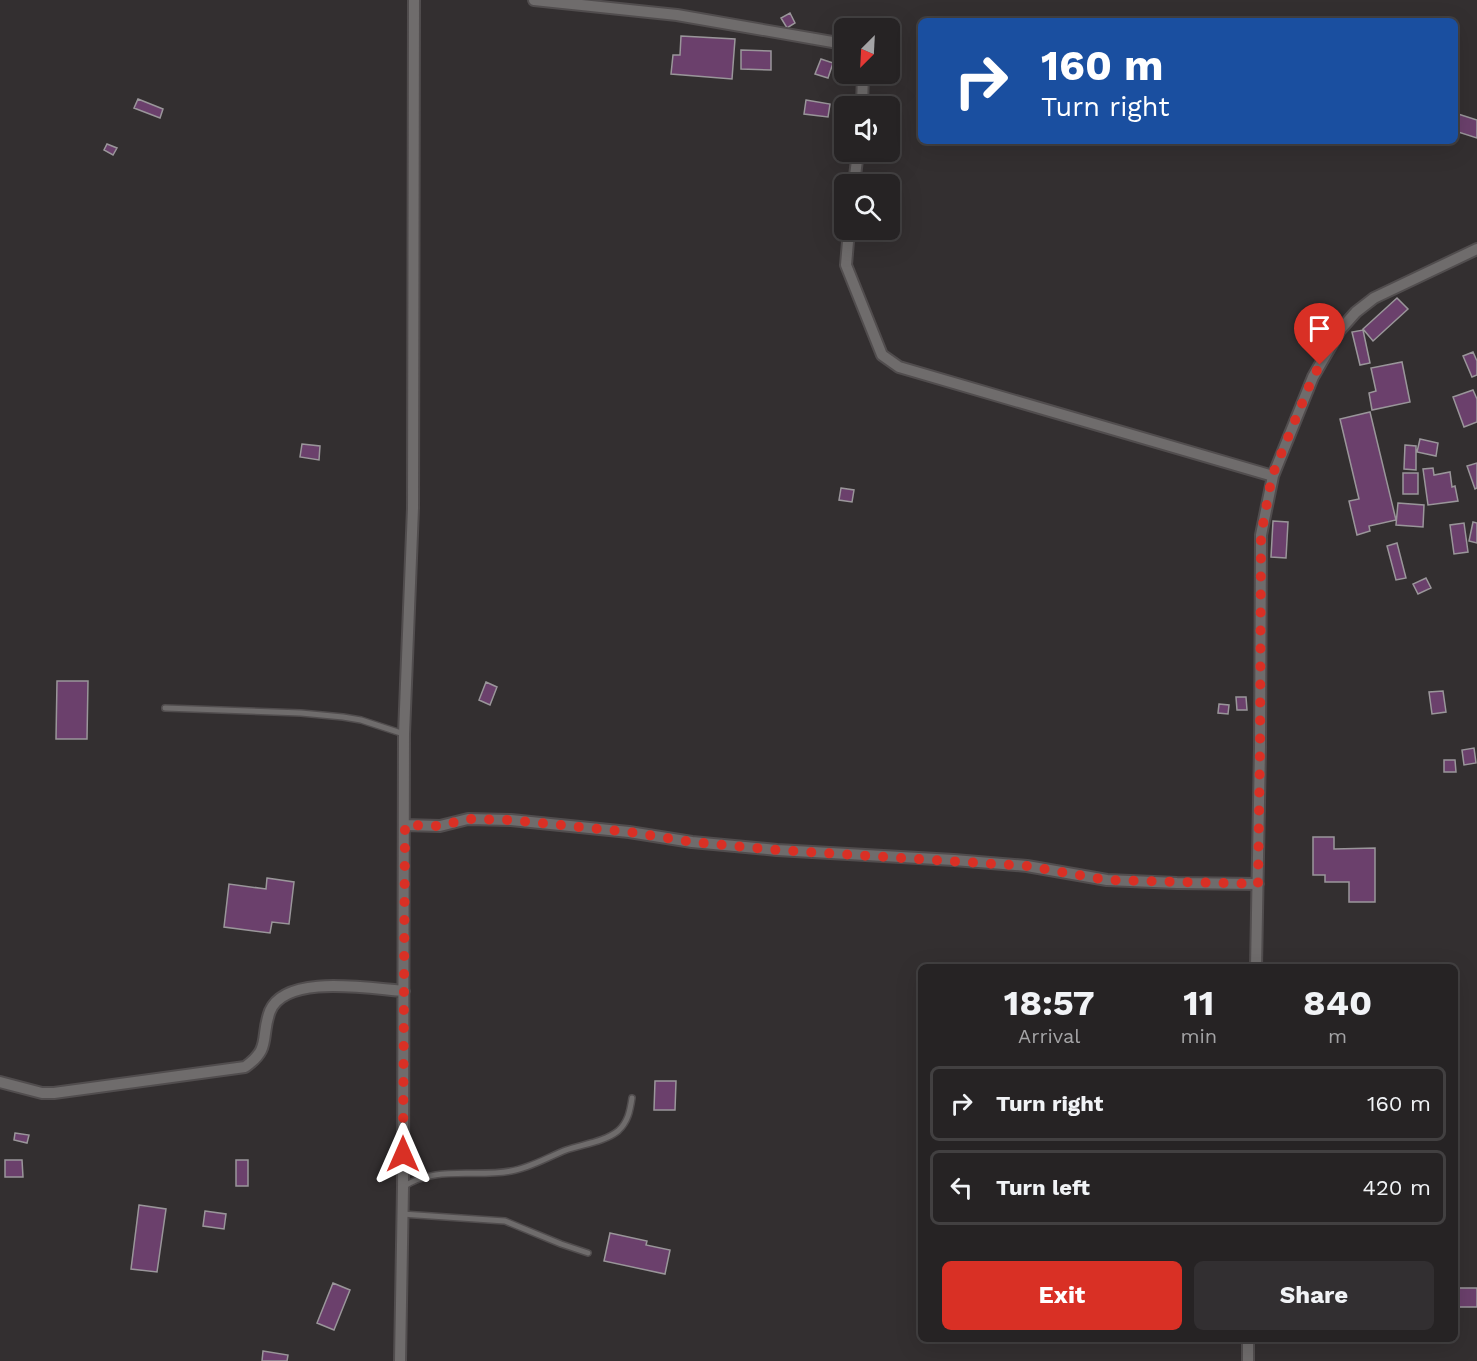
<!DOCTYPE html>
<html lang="en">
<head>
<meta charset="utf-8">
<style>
	:root { --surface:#262324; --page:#322f31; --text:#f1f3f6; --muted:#a4a4a6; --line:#424041; --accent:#d93025 }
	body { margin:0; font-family:"Work Sans",sans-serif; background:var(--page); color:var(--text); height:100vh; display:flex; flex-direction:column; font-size:22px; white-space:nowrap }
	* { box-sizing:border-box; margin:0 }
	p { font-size:20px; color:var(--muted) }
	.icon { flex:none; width:33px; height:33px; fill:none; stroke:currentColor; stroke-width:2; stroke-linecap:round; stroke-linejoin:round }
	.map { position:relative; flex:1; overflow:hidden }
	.drawer { position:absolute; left:918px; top:964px; width:540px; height:378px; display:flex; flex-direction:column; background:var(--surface); border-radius:9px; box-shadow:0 6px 24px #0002,0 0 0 2px var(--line) }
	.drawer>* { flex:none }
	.banner { position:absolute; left:918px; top:18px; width:540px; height:126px; border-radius:9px; box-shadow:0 6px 24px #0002,0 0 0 2px var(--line); background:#1a4fa0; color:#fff; overflow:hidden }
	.needle { width:39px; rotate:204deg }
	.fabs { position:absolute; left:834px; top:18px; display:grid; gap:12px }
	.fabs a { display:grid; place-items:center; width:66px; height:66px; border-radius:9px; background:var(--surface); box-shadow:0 6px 24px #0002,0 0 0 2px var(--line); font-size:30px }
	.pin { position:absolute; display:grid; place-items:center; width:51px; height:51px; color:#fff; margin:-62px -26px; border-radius:50% 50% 50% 0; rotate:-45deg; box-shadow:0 0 6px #0007 }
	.pin .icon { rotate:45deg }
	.me { position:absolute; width:66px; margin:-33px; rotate:0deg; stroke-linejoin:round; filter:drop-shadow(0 0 4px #0008) }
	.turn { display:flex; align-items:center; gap:21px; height:126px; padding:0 24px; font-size:27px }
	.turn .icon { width:78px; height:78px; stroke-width:2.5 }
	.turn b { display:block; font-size:42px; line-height:51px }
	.eta { display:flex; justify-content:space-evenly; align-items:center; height:102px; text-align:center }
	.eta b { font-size:36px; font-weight:700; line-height:42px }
	.primary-button { display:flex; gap:12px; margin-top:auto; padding:12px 24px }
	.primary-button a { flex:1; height:69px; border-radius:9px; background:var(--accent); color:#fff; font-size:24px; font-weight:700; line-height:69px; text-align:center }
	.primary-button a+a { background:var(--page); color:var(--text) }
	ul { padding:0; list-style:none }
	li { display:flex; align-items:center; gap:18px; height:75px; margin:0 12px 9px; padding:0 12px; border:3px solid var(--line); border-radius:9px }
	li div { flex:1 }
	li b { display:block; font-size:22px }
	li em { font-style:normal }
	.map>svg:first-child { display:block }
	.building { fill:#6b406c; stroke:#9a969a; stroke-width:1.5 }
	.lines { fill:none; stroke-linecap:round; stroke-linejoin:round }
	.service-casing { stroke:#514d4e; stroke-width:8 }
	.minor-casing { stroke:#514d4e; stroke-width:14 }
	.service { stroke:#6f6c6c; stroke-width:5 }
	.minor { stroke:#6f6c6c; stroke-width:10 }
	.route { stroke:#d93025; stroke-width:10; stroke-dasharray:0 18 }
</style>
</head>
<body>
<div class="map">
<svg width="1477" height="1361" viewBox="0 0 1477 1361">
	<rect width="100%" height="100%" fill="#332f30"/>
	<path class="building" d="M 790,13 L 795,23 L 787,28 L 781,18 Z
		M 681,36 L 735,39 L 732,79 L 671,74 L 673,55 L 680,55 Z
		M 741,50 L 771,51 L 771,70 L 741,69 Z
		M 821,59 L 833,63 L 828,78 L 815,74 Z
		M 138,99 L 163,109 L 160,118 L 134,108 Z
		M 806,100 L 830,104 L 828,117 L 804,114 Z
		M 1455,113 L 1477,120 L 1477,138 L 1455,131 Z
		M 107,144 L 117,148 L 113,155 L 104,150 Z
		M 1397,298 L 1408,309 L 1373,341 L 1363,329 Z
		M 1363,330 L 1370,363 L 1360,365 L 1352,332 Z
		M 1473,352 L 1477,361 L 1477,375 L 1472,377 L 1463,356 Z
		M 1402,362 L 1410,402 L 1372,410 L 1369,393 L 1376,391 L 1371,368 Z
		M 1473,390 L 1477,399 L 1477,422 L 1464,427 L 1453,397 Z
		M 1370,412 L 1396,520 L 1369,526 L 1370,531 L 1357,535 L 1349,501 L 1359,499 L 1340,419 Z
		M 1420,439 L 1438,443 L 1436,456 L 1417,452 Z
		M 302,444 L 320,446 L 319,460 L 300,457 Z
		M 1405,445 L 1416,446 L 1416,470 L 1404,469 Z
		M 1477,463 L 1477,488 L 1475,489 L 1467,466 Z
		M 1433,468 L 1434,475 L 1450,472 L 1452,487 L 1455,486 L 1458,501 L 1428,505 L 1423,469 Z
		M 1403,473 L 1418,473 L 1418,494 L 1403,494 Z
		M 841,488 L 854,490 L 852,502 L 839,500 Z
		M 1398,503 L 1424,505 L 1423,527 L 1396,525 Z
		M 1273,521 L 1288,522 L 1286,558 L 1271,557 Z
		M 1473,522 L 1477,523 L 1477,543 L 1469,541 Z
		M 1464,523 L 1468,552 L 1454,554 L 1450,525 Z
		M 1397,543 L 1406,578 L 1396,580 L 1387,546 Z
		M 1426,578 L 1431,588 L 1418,594 L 1413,584 Z
		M 57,681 L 88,681 L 87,739 L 56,739 Z
		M 486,682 L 497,687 L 490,705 L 479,700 Z
		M 1443,691 L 1446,712 L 1432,714 L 1429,692 Z
		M 1236,697 L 1246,697 L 1247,710 L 1237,710 Z
		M 1219,704 L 1229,705 L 1228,714 L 1218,713 Z
		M 1474,748 L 1476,763 L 1464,765 L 1462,750 Z
		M 1444,760 L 1455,760 L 1456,772 L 1444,772 Z
		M 1313,837 L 1334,837 L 1334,849 L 1375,848 L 1375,902 L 1349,902 L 1349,882 L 1325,882 L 1325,875 L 1313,875 Z
		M 267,878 L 294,882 L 289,924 L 272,922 L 270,933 L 224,927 L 229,884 L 266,889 Z
		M 655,1081 L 676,1081 L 675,1110 L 654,1110 Z
		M 15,1133 L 29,1135 L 27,1143 L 14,1140 Z
		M 5,1160 L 22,1160 L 23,1177 L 5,1177 Z
		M 236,1160 L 248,1160 L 248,1186 L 236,1186 Z
		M 139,1205 L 166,1209 L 157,1272 L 131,1269 Z
		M 205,1211 L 226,1214 L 224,1229 L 203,1226 Z
		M 610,1233 L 647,1241 L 646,1245 L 670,1250 L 665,1274 L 604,1261 Z
		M 333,1283 L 350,1290 L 334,1330 L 317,1323 Z
		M 1455,1288 L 1477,1288 L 1477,1307 L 1455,1307 Z
		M 263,1351 L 288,1355 L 287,1361 L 262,1361 Z"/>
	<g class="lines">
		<defs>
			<path id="service" d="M 165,708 L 301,713 L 343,717 L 361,720 L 404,734
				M 403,1187 C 436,1165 474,1178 511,1171 C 530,1168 548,1157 566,1150 C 583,1144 604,1142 618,1131 C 628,1122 630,1111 632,1098
				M 402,1214 L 505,1221 L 561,1244 L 588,1253"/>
			<path id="minor" d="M 534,0 L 677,15 L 844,44
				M 862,106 L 863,74
				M 854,184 L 858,152
				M 849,230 L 846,265 L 882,355 L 899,367 L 1273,476
				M 404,825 L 440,826 L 468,819 L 511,820 L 629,832 L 692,842 L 777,850 L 954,860 L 1027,866 L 1107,880 L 1177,883 L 1258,884
				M 1256,968 L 1260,747 L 1261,535 L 1273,476 L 1313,377 L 1340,330 L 1356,312 L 1374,298 L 1477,249
				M 0,1082 L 42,1093 L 54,1093 L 245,1067 C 272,1048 260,1037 270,1011 C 286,973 371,989 404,991
				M 400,1361 L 403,1187 L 404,734 L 413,508 L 414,0
				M 1248,1361 L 1248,1340"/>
		</defs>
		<use href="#service" class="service-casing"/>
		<use href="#minor" class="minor-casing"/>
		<use href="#service" class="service"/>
		<use href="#minor" class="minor"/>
	</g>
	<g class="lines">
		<path class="route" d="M 403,1154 L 405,825 L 440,826 L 468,819 L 511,820 L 629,832 L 692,842 L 777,850 L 1027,866 L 1107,880 L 1258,884 L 1260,747 L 1261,535 L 1272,476 L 1313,377 L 1320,365"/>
	</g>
</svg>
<div class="fabs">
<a><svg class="needle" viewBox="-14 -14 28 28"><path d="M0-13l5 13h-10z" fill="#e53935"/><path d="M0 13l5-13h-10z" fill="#a4a4a6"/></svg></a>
<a><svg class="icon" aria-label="sound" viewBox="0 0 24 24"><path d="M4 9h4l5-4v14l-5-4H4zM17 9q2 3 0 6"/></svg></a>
<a><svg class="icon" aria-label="search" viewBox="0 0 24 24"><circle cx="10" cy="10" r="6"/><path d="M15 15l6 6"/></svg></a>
</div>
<div class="pin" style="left:1320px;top:365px;background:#d93025"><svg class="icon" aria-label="arrive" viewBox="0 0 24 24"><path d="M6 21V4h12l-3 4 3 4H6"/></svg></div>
<svg class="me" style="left:403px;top:1154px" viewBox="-20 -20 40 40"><path d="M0-17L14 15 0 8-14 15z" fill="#d93025" stroke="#fff" stroke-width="4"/></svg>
<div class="banner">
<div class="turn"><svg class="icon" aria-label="right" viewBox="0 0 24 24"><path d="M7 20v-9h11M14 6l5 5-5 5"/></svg><div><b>160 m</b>Turn right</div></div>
</div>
<section class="drawer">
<div class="eta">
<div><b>18:57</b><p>Arrival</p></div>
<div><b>11</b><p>min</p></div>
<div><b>840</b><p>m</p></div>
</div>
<ul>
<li><svg class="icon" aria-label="right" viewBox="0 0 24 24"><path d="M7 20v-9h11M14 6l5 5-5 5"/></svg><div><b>Turn right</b></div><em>160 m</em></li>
<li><svg class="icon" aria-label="left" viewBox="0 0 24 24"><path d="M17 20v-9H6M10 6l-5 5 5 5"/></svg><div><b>Turn left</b></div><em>420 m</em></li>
</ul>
<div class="primary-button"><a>Exit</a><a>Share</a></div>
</section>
</div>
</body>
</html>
